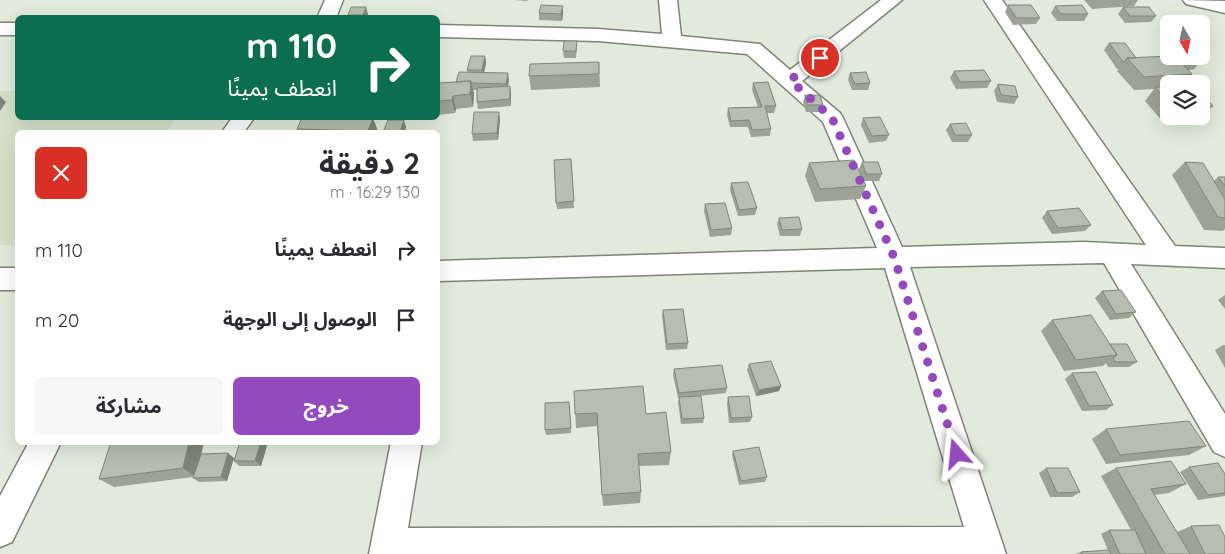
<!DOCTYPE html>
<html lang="ar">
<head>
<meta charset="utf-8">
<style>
	:root { --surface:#fff; --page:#f7f7f7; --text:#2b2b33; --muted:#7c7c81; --accent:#924abc }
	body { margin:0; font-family:Quicksand,"Noto Sans Arabic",sans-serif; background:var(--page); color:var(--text); direction:rtl; height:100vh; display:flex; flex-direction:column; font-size:19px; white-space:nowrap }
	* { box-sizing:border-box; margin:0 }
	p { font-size:16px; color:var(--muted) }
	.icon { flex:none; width:28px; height:28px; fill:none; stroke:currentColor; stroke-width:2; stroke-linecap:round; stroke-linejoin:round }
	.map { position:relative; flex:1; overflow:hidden; direction:ltr }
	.side { position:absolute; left:15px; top:130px; width:425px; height:315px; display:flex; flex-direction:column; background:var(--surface); border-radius:8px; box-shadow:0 5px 20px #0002; direction:rtl }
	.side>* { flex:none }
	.guide { position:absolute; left:15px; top:15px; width:425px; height:105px; border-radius:8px; box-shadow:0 5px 20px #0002; direction:rtl; background:#0b6e4f; color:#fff; overflow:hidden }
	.needle { width:32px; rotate:171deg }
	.tools { position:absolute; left:1160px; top:15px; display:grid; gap:10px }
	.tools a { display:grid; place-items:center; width:50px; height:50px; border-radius:8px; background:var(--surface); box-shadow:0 5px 20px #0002; font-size:25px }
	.pin { position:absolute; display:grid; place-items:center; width:42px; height:42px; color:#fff; margin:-21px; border:2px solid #fff; border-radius:50%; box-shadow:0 1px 5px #0007 }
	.me { position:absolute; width:55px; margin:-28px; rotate:342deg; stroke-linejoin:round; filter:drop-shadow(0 0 4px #0008) }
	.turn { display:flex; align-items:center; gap:18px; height:105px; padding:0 20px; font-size:22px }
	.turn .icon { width:65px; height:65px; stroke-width:2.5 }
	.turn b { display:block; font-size:35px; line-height:42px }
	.round { display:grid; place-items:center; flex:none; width:52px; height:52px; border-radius:8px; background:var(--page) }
	.head { display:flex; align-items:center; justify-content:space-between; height:85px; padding:0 20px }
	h1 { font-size:30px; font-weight:700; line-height:38px }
	.primary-button { display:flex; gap:10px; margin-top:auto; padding:10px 20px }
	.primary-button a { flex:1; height:58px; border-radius:8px; background:var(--accent); color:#fff; font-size:20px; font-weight:700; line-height:58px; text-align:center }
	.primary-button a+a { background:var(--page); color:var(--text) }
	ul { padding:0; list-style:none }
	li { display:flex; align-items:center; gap:15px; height:70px; padding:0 20px }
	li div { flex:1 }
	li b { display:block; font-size:19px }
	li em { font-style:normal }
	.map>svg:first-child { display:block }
	.built { fill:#d5e1ca }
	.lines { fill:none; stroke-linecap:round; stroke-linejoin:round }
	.street-casing { stroke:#7d8577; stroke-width:3 }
	.street { fill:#fff; fill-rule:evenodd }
	.wall { fill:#9ca396 }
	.shaded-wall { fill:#7f857a }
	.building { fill:#b5beaf; stroke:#7f857a }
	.route { stroke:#924abc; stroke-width:9; stroke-dasharray:0 16.2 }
</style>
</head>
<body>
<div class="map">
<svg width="1225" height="554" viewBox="0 0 1225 554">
	<rect width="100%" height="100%" fill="#e2ebdb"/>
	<path class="built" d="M 0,91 L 17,91 L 18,118 L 175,118 L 167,132 L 18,132 L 17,246 L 0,245 Z"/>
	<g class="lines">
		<defs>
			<path id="street" d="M 325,0 L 343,0 L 336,18 L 317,18 Z
				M 659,0 L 677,0 L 681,36 L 760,44 L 790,70 L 881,0 L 902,0 L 802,81 L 840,113 L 843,118 L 902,247 L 1084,242 L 1146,245 L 984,0 L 1002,0 L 1175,246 L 1225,248 L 1225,268 L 1131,264 L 1225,414 L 1225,457 L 1214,452 L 1104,263 L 910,267 L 1006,554 L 369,554 L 391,442 L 422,442 L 408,528 L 964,527 L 885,268 L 438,281 L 438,261 L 877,248 L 823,122 L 747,54 L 598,41 L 438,37 L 438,25 L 598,29 L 662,34 Z
				M 1183,0 L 1225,1 L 1225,13 L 1186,4 Z
				M 0,23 L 18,23 L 18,35 L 0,35 Z
				M 232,118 L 254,118 L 244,132 L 222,132 Z
				M 0,268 L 18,268 L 18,290 L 0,290 Z
				M 29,442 L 61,442 L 12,542 L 0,547 L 0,496 Z"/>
		</defs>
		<use href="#street" class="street-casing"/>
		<use href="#street" class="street"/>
	</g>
	<path class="wall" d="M 514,0 L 528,0 L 527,1 Z
		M 1084,0 L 1138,0 L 1134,6 L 1092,9 Z
		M 1008,5 L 1040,18 L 1036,24 L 1013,25 L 1005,12 Z
		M 1055,6 L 1088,14 L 1084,21 L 1057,21 L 1051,13 Z
		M 1123,7 L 1156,16 L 1151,22 L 1125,23 L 1118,14 Z
		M 539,13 L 563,13 L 562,21 L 539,20 Z
		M 368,14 L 367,18 L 349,18 L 348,15 Z
		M 1109,43 L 1136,58 L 1194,56 L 1200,62 L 1194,69 L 1188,70 L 1192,74 L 1184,84 L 1169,84 L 1169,116 L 1201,116 L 1201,93 L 1213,106 L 1201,119 L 1163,122 L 1145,101 L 1154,89 L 1134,90 L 1117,71 L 1119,69 L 1117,69 L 1104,50 Z
		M 577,48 L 576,58 L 564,58 L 563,51 Z
		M 485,56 L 486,63 L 484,73 L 509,80 L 508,86 L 511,93 L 511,106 L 478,109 L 477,102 L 477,90 L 473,90 L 474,94 L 473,107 L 456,109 L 455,113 L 438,115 L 438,83 L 456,82 L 468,72 L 467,70 Z
		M 599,62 L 600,87 L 531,90 L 529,76 Z
		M 954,71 L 991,81 L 987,88 L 956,89 L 950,78 Z
		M 850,73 L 870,83 L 868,90 L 852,90 L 848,80 Z
		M 753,83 L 776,106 L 774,113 L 767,113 L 771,129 L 770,136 L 751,137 L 748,127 L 730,127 L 727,115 L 728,108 L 758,107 L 752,90 Z
		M 998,84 L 1018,97 L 1014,104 L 997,102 L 994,91 Z
		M 805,95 L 823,105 L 821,112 L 806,112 L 803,102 Z
		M 109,118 L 129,118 L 127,119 L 110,119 Z
		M 302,118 L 363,118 L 378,131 L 377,132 L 299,132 L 297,129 Z
		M 863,118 L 889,135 L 886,141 L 869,143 L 861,125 Z
		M 500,119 L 498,140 L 473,141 L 472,134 Z
		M 950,124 L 972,135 L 968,142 L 952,142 L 946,130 Z
		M 571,159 L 574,208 L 557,209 L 556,203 Z
		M 862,162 L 882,174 L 879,181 L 864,181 L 866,186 L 860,199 L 815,202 L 805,176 L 809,163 L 861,177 L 859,169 Z
		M 1185,162 L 1214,181 L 1218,177 L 1225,177 L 1225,229 L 1223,231 L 1204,230 L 1172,175 Z
		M 731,183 L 757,208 L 755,215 L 738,216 L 730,190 Z
		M 705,204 L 732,228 L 731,235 L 710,237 L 704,211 Z
		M 1047,211 L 1091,225 L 1085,231 L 1052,234 L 1042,218 Z
		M 779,218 L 802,229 L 800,236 L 780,236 L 777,224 Z
		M 1102,291 L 1136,312 L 1129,318 L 1110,320 L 1095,298 Z
		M 1225,295 L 1225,309 L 1218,300 Z
		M 663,310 L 688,343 L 687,349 L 666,350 L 662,316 Z
		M 1052,320 L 1110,344 L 1137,362 L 1129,367 L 1108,367 L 1106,363 L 1103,366 L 1064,371 L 1041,331 Z
		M 1223,345 L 1225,345 L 1225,368 L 1215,350 Z
		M 749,364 L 781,386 L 779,391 L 756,396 L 747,370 Z
		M 674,369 L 727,388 L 726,393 L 690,397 L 704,418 L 703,423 L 681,424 L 678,402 L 679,398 L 678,398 L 673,375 Z
		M 1072,373 L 1113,405 L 1106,410 L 1082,411 L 1065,379 Z
		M 574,391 L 646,414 L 671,452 L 669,465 L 639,466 L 641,492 L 640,503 L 603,506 L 597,426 L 576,428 Z
		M 728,397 L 752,417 L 750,422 L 729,423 L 727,403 Z
		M 569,402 L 571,433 L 546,435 L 545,430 Z
		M 1106,429 L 1206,446 L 1189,455 L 1106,464 L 1092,439 Z
		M 111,442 L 204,442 L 201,454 L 234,458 L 227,481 L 199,482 L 193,478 L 193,477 L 114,487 L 99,479 Z
		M 240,442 L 268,442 L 261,466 L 239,466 L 234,461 Z
		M 733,451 L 767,477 L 765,482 L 739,485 L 732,455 Z
		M 1189,467 L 1225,474 L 1225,496 L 1198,500 L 1180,472 Z
		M 1046,468 L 1080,492 L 1072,497 L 1050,497 L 1039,473 Z
		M 1116,468 L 1186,484 L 1169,493 L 1154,495 L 1177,532 L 1191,526 L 1225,554 L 1075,554 L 1081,552 L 1108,550 L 1101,534 L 1109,530 L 1131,530 L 1101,476 Z"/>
	<path class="shaded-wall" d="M 563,6 L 563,13 L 562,21 L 561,14 Z
		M 366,7 L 368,14 L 367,18 L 364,18 L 363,15 Z
		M 485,56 L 486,63 L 483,77 L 482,70 Z
		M 508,73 L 509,80 L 507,91 L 506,84 Z
		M 471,81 L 474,94 L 473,107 L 470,94 Z
		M 510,86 L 511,93 L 511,106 L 510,99 Z
		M 0,96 L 6,102 L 0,111 Z
		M 453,96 L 456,109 L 455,113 L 452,100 Z
		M 499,112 L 500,119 L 498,140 L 497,133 Z
		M 373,118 L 378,131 L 377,132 L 369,132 L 368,131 Z
		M 404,120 L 406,127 L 405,132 L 400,132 Z
		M 781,386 L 779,391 L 756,396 L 759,390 Z
		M 189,442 L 204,442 L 196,477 L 183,468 Z
		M 261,442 L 268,442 L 261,466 L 255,461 Z
		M 228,453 L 234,458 L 227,481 L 221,477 Z"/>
	<path class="building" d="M 541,5 L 563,6 L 561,14 L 539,13 Z
		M 1008,5 L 1031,5 L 1040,18 L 1016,18 Z
		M 1082,5 L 1088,14 L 1061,14 L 1055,6 Z
		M 351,7 L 366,7 L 363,15 L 348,15 Z
		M 1123,7 L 1149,7 L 1156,16 L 1130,16 Z
		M 564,41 L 577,41 L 576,51 L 563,51 Z
		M 1109,43 L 1125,43 L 1136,58 L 1127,58 L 1124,62 L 1123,62 Z
		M 471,56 L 485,56 L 482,70 L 467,70 Z
		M 1169,56 L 1175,56 L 1192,74 L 1144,77 L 1127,58 Z
		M 1183,56 L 1194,56 L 1200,62 L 1189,63 Z
		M 599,62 L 599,74 L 529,76 L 530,64 Z
		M 984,70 L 991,81 L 960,82 L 954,71 Z
		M 459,72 L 508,73 L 506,84 L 471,83 L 471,81 L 456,82 Z
		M 866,72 L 870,83 L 855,84 L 850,73 Z
		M 471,81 L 470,94 L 453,96 L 452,100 L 438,101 L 438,83 Z
		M 768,82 L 776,106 L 765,106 L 771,129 L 752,130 L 749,120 L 731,121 L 728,108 L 762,107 L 753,83 Z
		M 998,84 L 1015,86 L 1018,97 L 1001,95 Z
		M 510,86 L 510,99 L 477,102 L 477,88 Z
		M 1155,87 L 1169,87 L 1169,102 Z
		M 1201,93 L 1213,106 L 1201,107 Z
		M 805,95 L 820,95 L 823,105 L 808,105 Z
		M 474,112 L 499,112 L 497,133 L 472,134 Z
		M 880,117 L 889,135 L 872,136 L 863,118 Z
		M 302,118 L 373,118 L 368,131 L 297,129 Z
		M 388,120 L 404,120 L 400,132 L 383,132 Z
		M 966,123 L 972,135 L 955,135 L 950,124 Z
		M 571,159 L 574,201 L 556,203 L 554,160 Z
		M 854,160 L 866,186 L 820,189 L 809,163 Z
		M 862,162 L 878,162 L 882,174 L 866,174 Z
		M 1185,162 L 1203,163 L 1225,199 L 1225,218 L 1218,217 Z
		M 1218,177 L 1225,177 L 1225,186 Z
		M 748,182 L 757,208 L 739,210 L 731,183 Z
		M 725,203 L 732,228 L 711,230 L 705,204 Z
		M 1079,208 L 1091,225 L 1058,228 L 1047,211 Z
		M 799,217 L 802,229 L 782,230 L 779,218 Z
		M 1121,290 L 1136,312 L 1116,314 L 1102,291 Z
		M 683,309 L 688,343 L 667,344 L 663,310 Z
		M 1091,315 L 1117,355 L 1076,360 L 1052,320 Z
		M 1110,344 L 1127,344 L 1137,362 L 1115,362 L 1113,358 L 1117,355 Z
		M 771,361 L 781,386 L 759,390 L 749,364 Z
		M 722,365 L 727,388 L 679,393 L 674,369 Z
		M 1096,372 L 1113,405 L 1089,406 L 1072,373 Z
		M 643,386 L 646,414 L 666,412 L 671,452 L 638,454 L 641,492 L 602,495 L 597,413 L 575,414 L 574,391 Z
		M 701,396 L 704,418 L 682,419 L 679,397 Z
		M 749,396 L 752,417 L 731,418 L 728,397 Z
		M 569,402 L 571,428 L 545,430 L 545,403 Z
		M 1189,421 L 1206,446 L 1120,455 L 1106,429 Z
		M 111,442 L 189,442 L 183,468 L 99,479 Z
		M 240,442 L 261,442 L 255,461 L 234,461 Z
		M 759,447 L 767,477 L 741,481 L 733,451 Z
		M 228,453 L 221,477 L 193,478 L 201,454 Z
		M 1171,461 L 1186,484 L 1151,489 L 1190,554 L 1165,554 L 1116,468 Z
		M 1218,463 L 1225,474 L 1225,493 L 1208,495 L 1189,467 Z
		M 1046,468 L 1068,468 L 1080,492 L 1057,493 Z
		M 1219,525 L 1225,537 L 1225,554 L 1205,554 L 1191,526 Z
		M 1109,530 L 1135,530 L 1146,554 L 1120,554 Z
		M 1109,550 L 1111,554 L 1082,554 L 1081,552 Z"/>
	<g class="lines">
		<path class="route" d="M 820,58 L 790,80 L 832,118 L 894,257 L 957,454"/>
	</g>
</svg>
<div class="tools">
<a><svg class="needle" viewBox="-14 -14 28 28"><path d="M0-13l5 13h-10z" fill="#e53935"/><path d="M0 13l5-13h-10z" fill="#7c7c81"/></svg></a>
<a><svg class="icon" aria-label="layers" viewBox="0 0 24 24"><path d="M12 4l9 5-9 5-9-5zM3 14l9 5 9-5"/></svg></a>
</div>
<div class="pin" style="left:820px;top:58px;background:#d93025"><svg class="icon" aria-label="arrive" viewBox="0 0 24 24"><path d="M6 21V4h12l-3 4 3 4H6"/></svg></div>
<svg class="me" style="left:957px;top:454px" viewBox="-20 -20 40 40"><path d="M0-17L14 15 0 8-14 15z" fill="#924abc" stroke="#fff" stroke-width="4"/></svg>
<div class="guide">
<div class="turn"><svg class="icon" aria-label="right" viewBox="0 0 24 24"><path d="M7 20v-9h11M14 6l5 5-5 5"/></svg><div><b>110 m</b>انعطف يمينًا</div></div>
</div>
<section class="side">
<div class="head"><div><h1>2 دقيقة</h1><p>130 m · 16:29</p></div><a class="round" style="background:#d93025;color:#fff"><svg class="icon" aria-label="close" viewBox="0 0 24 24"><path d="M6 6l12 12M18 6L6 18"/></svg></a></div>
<ul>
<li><svg class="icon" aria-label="right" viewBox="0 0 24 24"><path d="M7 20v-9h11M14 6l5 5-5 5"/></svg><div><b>انعطف يمينًا</b></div><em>110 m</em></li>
<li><svg class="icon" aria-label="arrive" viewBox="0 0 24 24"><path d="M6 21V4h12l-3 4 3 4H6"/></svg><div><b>الوصول إلى الوجهة</b></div><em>20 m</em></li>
</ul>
<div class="primary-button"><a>خروج</a><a>مشاركة</a></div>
</section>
</div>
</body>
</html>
